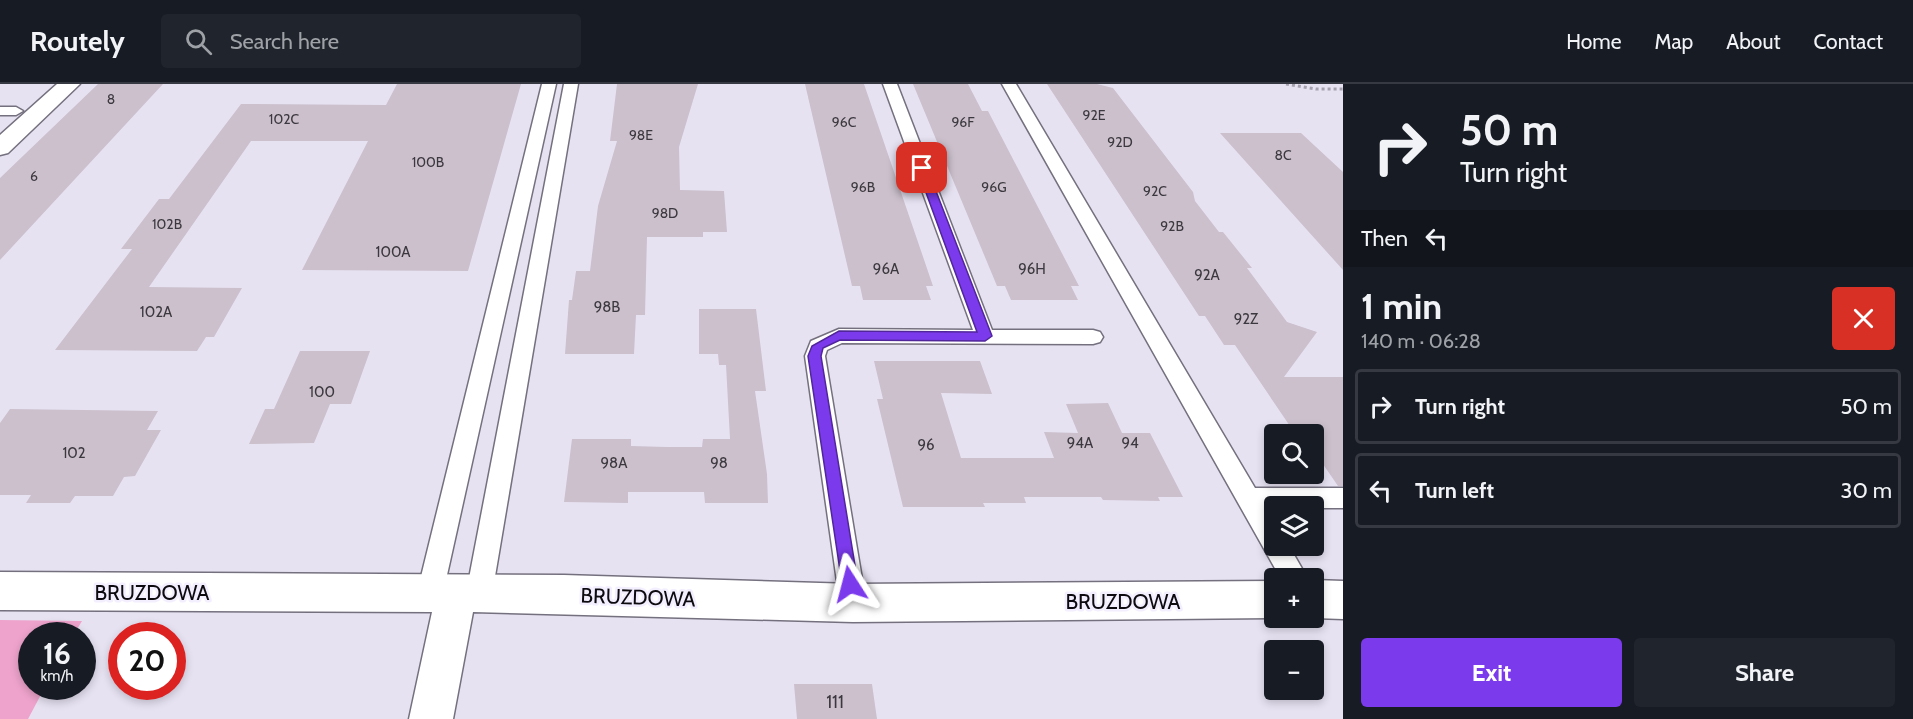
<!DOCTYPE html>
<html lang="en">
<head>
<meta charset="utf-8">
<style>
	:root { --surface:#171b24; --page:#20242c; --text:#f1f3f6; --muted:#9ea1a6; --line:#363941; --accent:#7c3aed }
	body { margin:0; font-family:Cabin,sans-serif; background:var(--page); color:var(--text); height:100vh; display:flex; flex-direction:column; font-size:22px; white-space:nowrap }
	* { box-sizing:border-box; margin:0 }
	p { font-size:20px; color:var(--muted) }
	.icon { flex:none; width:33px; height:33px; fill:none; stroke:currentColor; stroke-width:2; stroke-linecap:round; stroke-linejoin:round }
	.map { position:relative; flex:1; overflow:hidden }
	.sheet { display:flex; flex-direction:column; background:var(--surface); width:570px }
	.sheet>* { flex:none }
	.top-card { background:#171b24; color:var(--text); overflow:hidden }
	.tools { position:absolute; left:1264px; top:340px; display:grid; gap:12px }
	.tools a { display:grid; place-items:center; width:60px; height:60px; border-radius:6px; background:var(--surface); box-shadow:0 3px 9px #0003; font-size:30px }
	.speed { position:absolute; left:18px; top:538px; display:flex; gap:12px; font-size:30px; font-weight:700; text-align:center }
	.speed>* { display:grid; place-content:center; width:78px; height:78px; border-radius:50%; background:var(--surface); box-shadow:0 3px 9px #0003; line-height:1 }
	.speed small { font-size:15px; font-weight:400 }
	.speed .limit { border:9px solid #d22; background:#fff; color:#111 }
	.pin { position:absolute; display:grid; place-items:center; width:51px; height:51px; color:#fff; margin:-26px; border-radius:12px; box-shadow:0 3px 9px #0006 }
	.me { position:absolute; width:66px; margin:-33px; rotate:351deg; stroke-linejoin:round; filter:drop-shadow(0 0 4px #0008) }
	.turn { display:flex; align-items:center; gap:21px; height:126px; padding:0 18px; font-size:27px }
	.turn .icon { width:78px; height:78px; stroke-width:2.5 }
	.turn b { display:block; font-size:42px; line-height:51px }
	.then { display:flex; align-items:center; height:57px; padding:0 18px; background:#0003; gap:12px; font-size:22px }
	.round { display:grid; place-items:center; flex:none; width:63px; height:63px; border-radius:6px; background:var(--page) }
	.head { display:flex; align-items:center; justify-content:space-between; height:102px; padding:0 18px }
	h1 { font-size:36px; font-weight:700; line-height:45px }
	.action { display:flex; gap:12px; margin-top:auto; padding:12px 18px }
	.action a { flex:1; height:69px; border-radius:6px; background:var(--accent); color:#fff; font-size:24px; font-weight:700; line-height:69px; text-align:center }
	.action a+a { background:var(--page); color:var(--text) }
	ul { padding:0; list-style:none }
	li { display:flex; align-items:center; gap:18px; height:75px; margin:0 12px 9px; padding:0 6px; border:3px solid var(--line); border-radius:6px }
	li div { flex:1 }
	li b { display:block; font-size:22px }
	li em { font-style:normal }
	header { display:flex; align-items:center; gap:36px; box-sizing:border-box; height:84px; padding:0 30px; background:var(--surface); border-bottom:2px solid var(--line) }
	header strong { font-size:28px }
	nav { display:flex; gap:33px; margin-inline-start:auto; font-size:21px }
	.search { width:420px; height:54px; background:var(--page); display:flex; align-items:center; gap:15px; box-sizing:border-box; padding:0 21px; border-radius:6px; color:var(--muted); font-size:22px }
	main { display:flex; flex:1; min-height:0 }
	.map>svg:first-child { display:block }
	.green { fill:#eea3cc }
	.building { fill:#cbc0cc }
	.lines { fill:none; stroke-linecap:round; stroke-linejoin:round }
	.lane-casing { stroke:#75707e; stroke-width:3 }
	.street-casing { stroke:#75707e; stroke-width:3 }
	.path { stroke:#a5a1ad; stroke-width:3; stroke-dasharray:3 3; stroke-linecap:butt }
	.lane { fill:#fff; fill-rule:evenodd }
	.street { fill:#fff; fill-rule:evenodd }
	.route { fill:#7c3aed; stroke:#51269a; stroke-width:1.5 }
	.labels { text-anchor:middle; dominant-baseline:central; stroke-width:5; stroke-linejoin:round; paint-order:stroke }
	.far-number-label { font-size:14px; fill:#3c383f }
	.number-label { font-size:15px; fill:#3c383f }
	.near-number-label { font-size:18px; fill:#3c383f }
	.near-street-label { font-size:21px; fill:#0d0b10; stroke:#f4efff }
</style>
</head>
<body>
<header>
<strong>Routely</strong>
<div class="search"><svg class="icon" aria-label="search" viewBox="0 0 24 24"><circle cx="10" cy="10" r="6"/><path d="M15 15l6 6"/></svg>Search here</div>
<nav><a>Home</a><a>Map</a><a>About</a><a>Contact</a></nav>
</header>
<main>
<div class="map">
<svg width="1343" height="635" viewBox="0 0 1343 635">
	<rect width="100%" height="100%" fill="#e7e2f2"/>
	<path class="green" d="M 0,536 L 82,537 L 73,552 L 32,552 L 32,603 L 45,603 L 28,635 L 0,635 Z"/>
	<path class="building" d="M 98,0 L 163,0 L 0,176 L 0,94 Z
		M 397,0 L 521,0 L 468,187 L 302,186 L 368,57 L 251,57 L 149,203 L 242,204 L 214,253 L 206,253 L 197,267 L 55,266 L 132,165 L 121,165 L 159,115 L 169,115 L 241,20 L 386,21 Z
		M 617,0 L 698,0 L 679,63 L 680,106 L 724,107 L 727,148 L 703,148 L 703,153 L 647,153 L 645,231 L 636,231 L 634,270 L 565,270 L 569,216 L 572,216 L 576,187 L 590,187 L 598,122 L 617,57 L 610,57 Z
		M 805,0 L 864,0 L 933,202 L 926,202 L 931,216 L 863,216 L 860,202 L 852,202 Z
		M 913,0 L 968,0 L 982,27 L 988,27 L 1079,202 L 1071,202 L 1078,216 L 1011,216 L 1005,202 L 997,202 Z
		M 1047,0 L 1097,0 L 1113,4 L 1193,108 L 1195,117 L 1219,148 L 1223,148 L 1252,184 L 1247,184 L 1287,238 L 1317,248 L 1284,293 L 1343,293 L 1343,402 L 1338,402 L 1314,367 L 1314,351 L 1296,351 L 1235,261 L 1224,261 L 1205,232 L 1199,232 Z
		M 1220,49 L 1301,49 L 1343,88 L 1343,186 Z
		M 699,225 L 756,225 L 766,307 L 755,307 L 767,390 L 768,419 L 705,419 L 704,408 L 628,408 L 628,419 L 564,418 L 572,355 L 631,355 L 631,362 L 667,363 L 702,363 L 703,355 L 730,355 L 726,281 L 719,281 L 718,270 L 699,270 Z
		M 300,267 L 370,267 L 351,320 L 330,320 L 314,359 L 249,360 L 265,325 L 274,325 Z
		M 874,277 L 980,277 L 992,310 L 941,309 L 961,374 L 1054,374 L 1044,348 L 1078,349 L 1066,320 L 1108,319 L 1122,349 L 1150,349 L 1183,413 L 1158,413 L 1160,417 L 1103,416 L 1101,413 L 1024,413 L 1026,419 L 983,419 L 985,423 L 903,423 L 877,315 L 883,315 Z
		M 10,325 L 158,327 L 147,346 L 161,346 L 135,392 L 124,393 L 113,412 L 75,412 L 70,419 L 26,419 L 31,411 L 0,411 L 0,339 Z
		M 794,600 L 872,600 L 877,635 L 797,635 Z"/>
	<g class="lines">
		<defs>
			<path id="lane" d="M 542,0 L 556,0 L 443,509 L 439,517 L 430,521 L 421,517 L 417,509 Z
				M 564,0 L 578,0 L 492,510 L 488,518 L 479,522 L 470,518 L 466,510 Z
				M 883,0 L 897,0 L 992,246 L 1093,246 L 1100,248 L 1103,253 L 1100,258 L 1093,260 L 842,259 L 827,266 L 825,272 L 866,519 L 862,528 L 853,531 L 844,528 L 840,519 L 805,272 L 811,257 L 839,245 L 973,246 Z
				M 1002,0 L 1016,0 L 1255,404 L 1343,404 L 1343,424 L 1267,424 L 1275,438 L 1275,462 L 1289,462 L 1308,495 L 1281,495 Z
				M 0,23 L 16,23 L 23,27 L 16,31 L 0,31 Z"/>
			<path id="street" d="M 57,0 L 80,0 L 8,69 L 0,71 L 0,51 Z
				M 0,488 L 564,491 L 853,500 L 1275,497 L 1275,534 L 1278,534 L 853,538 L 473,528 L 453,635 L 409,635 L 432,528 L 0,526 Z
				M 1314,496 L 1343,497 L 1343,535 L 1314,534 Z"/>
		</defs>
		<use href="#lane" class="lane-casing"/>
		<use href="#street" class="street-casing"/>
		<path class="path" d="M 1286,0 L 1316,5 L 1343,5"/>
		<use href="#lane" class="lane"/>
		<use href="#street" class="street"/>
	</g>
	<path class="route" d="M 922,81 L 927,84 L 992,252 L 985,257 L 840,256 L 823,264 L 821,272 L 858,500 L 856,505 L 850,508 L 844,505 L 842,500 L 808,272 L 812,262 L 839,247 L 977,248 L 917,84 Z"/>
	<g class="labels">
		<g class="far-number-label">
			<text x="111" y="15">8</text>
			<text x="1094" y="31">92E</text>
			<text x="284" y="35">102C</text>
			<text x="844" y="38">96C</text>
			<text x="963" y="38">96F</text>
			<text x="641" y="51">98E</text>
			<text x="1120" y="58">92D</text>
			<text x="1283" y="71">8C</text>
			<text x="428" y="78">100B</text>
			<text x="34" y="92">6</text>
			<text x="863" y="103">96B</text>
			<text x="994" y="103">96G</text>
			<text x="1155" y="107">92C</text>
			<text x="665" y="129">98D</text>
			<text x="167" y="140">102B</text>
			<text x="1172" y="142">92B</text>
		</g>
		<g class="number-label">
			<text x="393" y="168">100A</text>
			<text x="886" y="185">96A</text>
			<text x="1032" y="185">96H</text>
			<text x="1207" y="191">92A</text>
			<text x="607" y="223">98B</text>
			<text x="156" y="228">102A</text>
			<text x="1246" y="235">92Z</text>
			<text x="322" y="308">100</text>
			<text x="1080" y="359">94A</text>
			<text x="1130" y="359">94</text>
			<text x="926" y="361">96</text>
			<text x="74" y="369">102</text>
			<text x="614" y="379">98A</text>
			<text x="719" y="379">98</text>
		</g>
		<g class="near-number-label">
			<text x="835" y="618">111</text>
		</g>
		<g class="near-street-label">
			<text x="152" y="508">BRUZDOWA</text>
			<text transform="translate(638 513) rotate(2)">BRUZDOWA</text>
			<text x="1123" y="517">BRUZDOWA</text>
		</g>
	</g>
</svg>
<div class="tools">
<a><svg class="icon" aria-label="search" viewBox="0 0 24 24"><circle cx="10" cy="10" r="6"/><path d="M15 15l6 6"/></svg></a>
<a><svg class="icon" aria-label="layers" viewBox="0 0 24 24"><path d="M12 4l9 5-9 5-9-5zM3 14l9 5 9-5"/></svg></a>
<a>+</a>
<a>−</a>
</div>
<div class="speed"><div>16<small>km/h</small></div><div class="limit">20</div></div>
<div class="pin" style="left:922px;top:84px;background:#d93025"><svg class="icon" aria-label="arrive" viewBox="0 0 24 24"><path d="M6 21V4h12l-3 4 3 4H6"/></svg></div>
<svg class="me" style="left:850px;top:500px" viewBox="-20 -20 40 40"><path d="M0-17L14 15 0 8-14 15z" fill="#7c3aed" stroke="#fff" stroke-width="4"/></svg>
</div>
<section class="sheet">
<div class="top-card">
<div class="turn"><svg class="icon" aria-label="right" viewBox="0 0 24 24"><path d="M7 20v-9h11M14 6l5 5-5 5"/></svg><div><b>50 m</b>Turn right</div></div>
<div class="then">Then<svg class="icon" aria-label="left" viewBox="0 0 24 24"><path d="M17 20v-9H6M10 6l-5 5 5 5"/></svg></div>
</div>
<div class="head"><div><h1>1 min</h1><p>140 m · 06:28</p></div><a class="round" style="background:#d93025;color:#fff"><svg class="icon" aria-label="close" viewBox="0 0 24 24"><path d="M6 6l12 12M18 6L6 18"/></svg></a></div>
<ul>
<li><svg class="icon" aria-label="right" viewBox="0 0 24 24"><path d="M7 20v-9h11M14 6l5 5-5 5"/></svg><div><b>Turn right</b></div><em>50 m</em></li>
<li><svg class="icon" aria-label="left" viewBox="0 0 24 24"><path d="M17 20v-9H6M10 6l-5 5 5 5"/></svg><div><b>Turn left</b></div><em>30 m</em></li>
</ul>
<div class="action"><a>Exit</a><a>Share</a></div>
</section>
</main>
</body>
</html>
